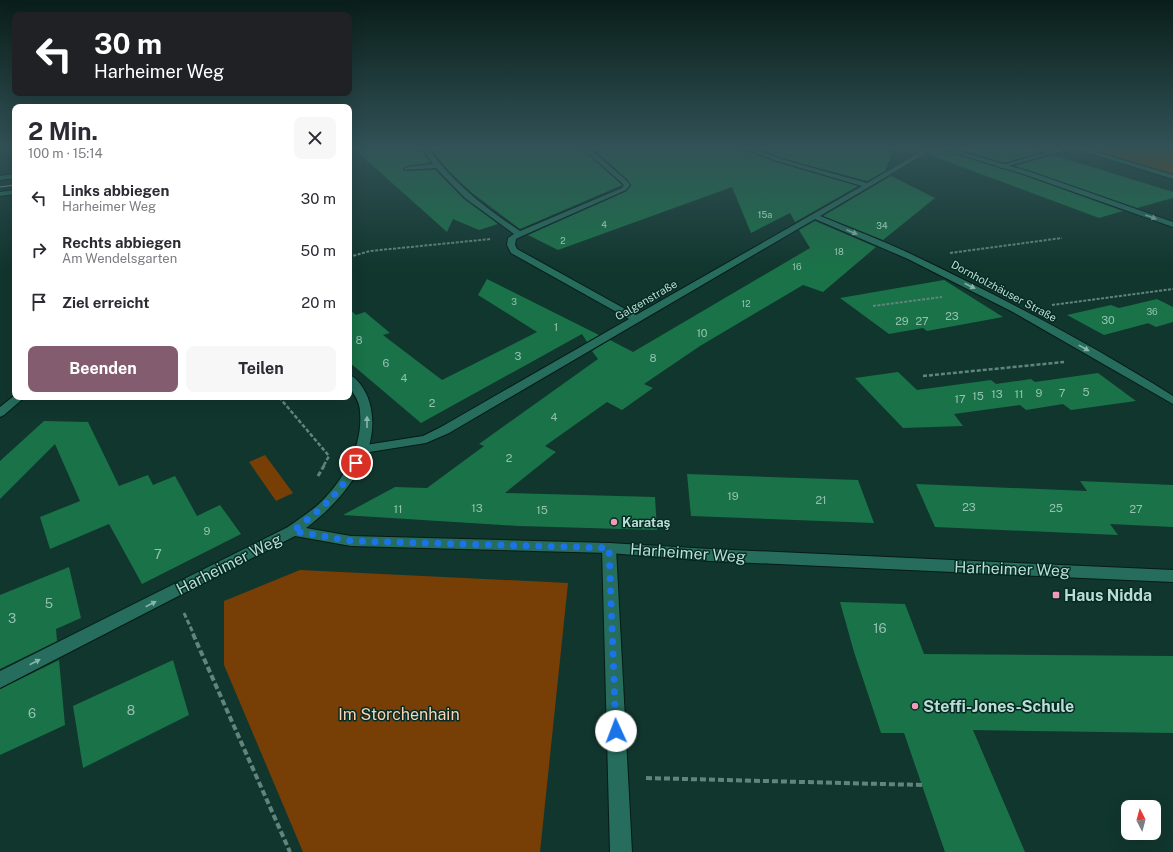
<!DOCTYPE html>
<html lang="de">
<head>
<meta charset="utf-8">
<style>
	:root { --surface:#fff; --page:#f7f7f7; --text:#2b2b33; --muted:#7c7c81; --accent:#835d6f }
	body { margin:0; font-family:"Public Sans",sans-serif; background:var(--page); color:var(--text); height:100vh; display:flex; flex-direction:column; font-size:15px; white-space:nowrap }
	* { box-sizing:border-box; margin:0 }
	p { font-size:13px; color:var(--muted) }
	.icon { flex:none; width:22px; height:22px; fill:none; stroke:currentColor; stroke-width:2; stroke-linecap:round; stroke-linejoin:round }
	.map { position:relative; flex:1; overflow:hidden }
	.details { position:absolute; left:12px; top:104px; width:340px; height:296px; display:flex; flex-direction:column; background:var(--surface); border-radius:8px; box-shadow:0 4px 16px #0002 }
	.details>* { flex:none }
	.top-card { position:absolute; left:12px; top:12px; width:340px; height:84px; border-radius:8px; box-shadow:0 4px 16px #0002; background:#202124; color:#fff; overflow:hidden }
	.needle { width:26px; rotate:354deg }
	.buttons { position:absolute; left:1121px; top:800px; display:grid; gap:8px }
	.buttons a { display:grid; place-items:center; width:40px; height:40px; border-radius:8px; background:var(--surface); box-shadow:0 4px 16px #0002; font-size:20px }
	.pin { position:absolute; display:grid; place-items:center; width:34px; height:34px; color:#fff; margin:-17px; border:2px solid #fff; border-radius:50%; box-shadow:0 1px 4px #0007 }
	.me { position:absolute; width:44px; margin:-22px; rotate:358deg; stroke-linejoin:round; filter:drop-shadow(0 0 3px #0008) }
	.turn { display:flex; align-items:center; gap:14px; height:84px; padding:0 16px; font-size:18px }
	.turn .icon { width:52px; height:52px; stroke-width:2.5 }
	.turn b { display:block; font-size:28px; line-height:34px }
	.round { display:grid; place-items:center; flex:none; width:42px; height:42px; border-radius:8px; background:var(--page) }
	.summary { display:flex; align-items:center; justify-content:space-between; height:68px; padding:0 16px }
	h1 { font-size:24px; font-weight:700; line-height:30px }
	.button { display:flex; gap:8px; margin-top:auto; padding:8px 16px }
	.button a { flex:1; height:46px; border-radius:8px; background:var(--accent); color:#fff; font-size:16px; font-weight:700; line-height:46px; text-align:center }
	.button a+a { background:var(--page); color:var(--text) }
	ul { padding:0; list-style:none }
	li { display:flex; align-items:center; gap:12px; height:52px; padding:0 16px }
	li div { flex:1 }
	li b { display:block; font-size:15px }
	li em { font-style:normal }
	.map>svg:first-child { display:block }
	.green { fill:#773f06 }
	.building { fill:#1a7248 }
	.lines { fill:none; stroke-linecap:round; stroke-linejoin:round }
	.lane-casing { stroke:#061b16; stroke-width:2 }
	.street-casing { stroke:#061b16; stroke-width:2 }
	.secondary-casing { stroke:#061b16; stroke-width:2 }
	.path-far3 { stroke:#61857c; stroke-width:2; stroke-dasharray:3 1.5; stroke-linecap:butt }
	.path-far2 { stroke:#61857c; stroke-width:2.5; stroke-dasharray:4 2; stroke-linecap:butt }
	.path-far1 { stroke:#61857c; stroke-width:3; stroke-dasharray:5 2.5; stroke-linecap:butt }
	.path { stroke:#61857c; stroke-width:4; stroke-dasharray:6 3; stroke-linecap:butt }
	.lane { fill:#266d5e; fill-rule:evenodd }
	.street { fill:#266d5e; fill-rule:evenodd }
	.secondary { fill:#266d5e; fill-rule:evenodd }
	.tram { stroke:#95b7ae; stroke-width:1 }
	.oneway { fill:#88b6ab }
	.route { stroke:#1a73e8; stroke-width:7; stroke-dasharray:0 12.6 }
	.poi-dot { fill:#ef9ab8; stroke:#052c24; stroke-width:1.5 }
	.labels { text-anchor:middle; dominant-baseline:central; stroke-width:3; stroke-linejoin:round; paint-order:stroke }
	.far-number-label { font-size:9px; fill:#94c2b1 }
	.far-street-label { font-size:11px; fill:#bcddd4; stroke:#052c24 }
	.number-label { font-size:11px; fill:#94c2b1 }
	.poi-label { font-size:13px; font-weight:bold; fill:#bcddd4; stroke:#052c24; text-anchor:start }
	.near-number-label { font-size:13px; fill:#94c2b1 }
	.near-street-label { font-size:16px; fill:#bcddd4; stroke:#052c24 }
	.near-poi-label { font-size:16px; font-weight:bold; fill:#bcddd4; stroke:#052c24; text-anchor:start }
	.near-park-label { font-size:16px; fill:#f8d3b9; stroke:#052c24 }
</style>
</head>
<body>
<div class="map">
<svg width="1173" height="852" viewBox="0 0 1173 852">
	<rect width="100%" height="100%" fill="#11362e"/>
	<path class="green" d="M 1071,148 L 1173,148 L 1173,178 Z
		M 265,455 L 293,493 L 276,501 L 249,462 Z
		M 300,570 L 568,583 L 540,852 L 303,852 L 224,665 L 224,601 Z"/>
	<path class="building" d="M 353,148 L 421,148 L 430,163 L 407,166 L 403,169 L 404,171 L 435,170 L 464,199 L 498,224 L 479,230 L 453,219 L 447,232 Z
		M 430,148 L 581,148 L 622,185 L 520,229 L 471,192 L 449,171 Z
		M 592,148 L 741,148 L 776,162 L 858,186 L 795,222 L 790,213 L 751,233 L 732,187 L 558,250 L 528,235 L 627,191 L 631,186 L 628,180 Z
		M 757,148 L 895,148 L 885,171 L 867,181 L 781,158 Z
		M 937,148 L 1026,176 L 1123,211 L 1099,218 L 927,154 Z
		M 955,148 L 1032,148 L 1043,152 L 1004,163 Z
		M 1053,155 L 1173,192 L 1173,198 L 1137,208 L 1015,166 Z
		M 891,176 L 935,198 L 883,240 L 823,216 Z
		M 815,221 L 876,247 L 823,292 L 803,285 L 700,346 L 644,384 L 653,388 L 622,410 L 607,402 L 545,446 L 556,452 L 505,493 L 655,497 L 657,530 L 519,526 L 343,515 L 395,487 L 427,488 L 484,446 L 479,444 L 598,359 L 592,351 L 610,340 L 633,352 L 810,248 L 799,230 Z
		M 487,279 L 599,335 L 587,342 L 582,334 L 421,423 L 349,362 L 349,309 L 356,315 L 365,312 L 390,333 L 383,335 L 442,380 L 537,332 L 478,295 Z
		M 944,280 L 1003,317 L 927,331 L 923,328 L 889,334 L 840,298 Z
		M 1157,299 L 1173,307 L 1173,322 L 1156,327 L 1120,309 L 1149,323 L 1104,335 L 1067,315 L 1111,305 L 1119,308 Z
		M 898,372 L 917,390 L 991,380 L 996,384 L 1031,379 L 1035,382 L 1098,373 L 1136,401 L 1071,410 L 1063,404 L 1026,410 L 1020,405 L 954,414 L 963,426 L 903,428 L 855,378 Z
		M 44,421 L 88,422 L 119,486 L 148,475 L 153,485 L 175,476 L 197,516 L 220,505 L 241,534 L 142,584 L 109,524 L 50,549 L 40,517 L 80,501 L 55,444 L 0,499 L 0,461 Z
		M 687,474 L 858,480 L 874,523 L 691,516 Z
		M 1080,481 L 1173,485 L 1173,527 L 1110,524 L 1118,535 L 935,527 L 916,484 L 1087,491 Z
		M 69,567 L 81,618 L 56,629 L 57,641 L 0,669 L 0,595 Z
		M 840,602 L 905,604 L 924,654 L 1173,656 L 1173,733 L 973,730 L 1025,852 L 945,852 L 904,733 L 881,733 L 854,652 Z
		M 59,660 L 65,725 L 0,755 L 0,689 Z
		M 173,660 L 189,715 L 83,768 L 73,706 Z"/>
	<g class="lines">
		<defs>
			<path id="lane" d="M 1062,148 L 1073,148 L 1001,168 L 998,166 Z
				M 1073,148 L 1083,148 L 1173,175 L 1173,179 Z
				M 15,190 L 15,194 L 0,196 L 0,192 Z"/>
			<path id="street" d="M 422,148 L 428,148 C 453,183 484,207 520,231 L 622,188 L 624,185 L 622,183 L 582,148 L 589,148 L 627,181 L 630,185 L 626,190 L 522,236 L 516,239 L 515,245 L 517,249 L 636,315 L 862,186 L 777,161 L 742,148 L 752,148 L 781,159 L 867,183 L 927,148 L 935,148 L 820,216 C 852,229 884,241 915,256 C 1003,298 1091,344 1173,396 L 1173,404 L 1013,312 L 908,259 L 815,219 L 449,433 L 426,443 L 363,453 L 359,452 L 357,449 L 359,446 L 423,436 L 441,427 L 629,319 L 511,253 L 507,245 L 508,238 L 514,234 L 465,198 L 436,168 L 405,170 L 404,169 L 407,167 L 433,164 Z
				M 938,148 L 949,148 L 1031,172 L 1173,222 L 1173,227 L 1026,175 Z
				M 15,174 L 15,178 L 0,180 L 0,176 Z
				M 609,543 L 614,544 L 616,548 L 632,852 L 610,852 L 602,548 L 604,544 Z"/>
			<path id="secondary" d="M 349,375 C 357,377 365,390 368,398 C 386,448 345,499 306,528 L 351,536 L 609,543 L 710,549 L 1173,570 L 1173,582 L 710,561 L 609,553 L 351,546 L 295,536 L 0,688 L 0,671 L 288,527 C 299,519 312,511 322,501 C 345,478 363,445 360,412 C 360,402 354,395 350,387 C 348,383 349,378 349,375 Z
				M 15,395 L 15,397 L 25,397 L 4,415 L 0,417 L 0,407 Z"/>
		</defs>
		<use href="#lane" class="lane-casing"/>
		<use href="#street" class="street-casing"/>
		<use href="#secondary" class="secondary-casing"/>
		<path class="path-far3" d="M 950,253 L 1062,238
			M 349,257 L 370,251 L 491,239
			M 1052,305 L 1173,289
			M 873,306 L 942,297"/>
		<path class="path-far2" d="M 923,376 L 1064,362
			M 279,397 L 329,456 L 324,465"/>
		<path class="path-far1" d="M 318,476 L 325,464
			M 184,613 L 194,635"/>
		<path class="path" d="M 193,634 L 290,852
			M 646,778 L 922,785"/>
		<use href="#lane" class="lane"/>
		<use href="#street" class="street"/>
		<use href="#secondary" class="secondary"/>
		<path class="tram" d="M 0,187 L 15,185"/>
	</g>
	<defs><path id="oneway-solid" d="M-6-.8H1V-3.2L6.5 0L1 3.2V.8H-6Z"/></defs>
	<g class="oneway">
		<use href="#oneway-solid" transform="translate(1151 217) rotate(20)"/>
		<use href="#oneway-solid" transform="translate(852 232) rotate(23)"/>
		<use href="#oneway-solid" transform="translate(970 286) rotate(26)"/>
		<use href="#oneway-solid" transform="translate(1084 348) rotate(29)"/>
		<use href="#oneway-solid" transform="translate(367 422) rotate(-90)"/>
		<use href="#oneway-solid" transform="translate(151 604) rotate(-27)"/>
		<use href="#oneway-solid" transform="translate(35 662) rotate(-27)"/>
	</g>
	<linearGradient id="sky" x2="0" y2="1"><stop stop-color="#091e19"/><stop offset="0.55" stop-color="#325257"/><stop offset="1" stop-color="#325257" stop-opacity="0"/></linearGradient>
	<rect width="1173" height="268" fill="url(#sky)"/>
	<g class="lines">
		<path class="route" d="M 356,463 C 341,493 319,511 293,531 L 351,541 L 609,548 L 616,731"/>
	</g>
	<g class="poi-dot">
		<circle cx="614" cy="522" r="4"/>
		<rect x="1052" y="591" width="8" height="8" rx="2"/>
		<circle cx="915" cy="706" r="4"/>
	</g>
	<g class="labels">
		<g class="far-number-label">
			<text x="765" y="214">15a</text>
			<text x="604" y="224">4</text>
			<text x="882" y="225">34</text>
			<text x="563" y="240">2</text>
			<text x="839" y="251">18</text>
			<text x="797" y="266">16</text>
			<text x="514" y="301">3</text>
			<text x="746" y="303">12</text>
			<text x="1152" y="311">36</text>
		</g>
		<g class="far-street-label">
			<text transform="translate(1004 291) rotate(28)">Dornholzhäuser Straße</text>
			<text transform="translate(646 300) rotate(-30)">Galgenstraße</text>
		</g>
		<g class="number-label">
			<text x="952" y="316">23</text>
			<text x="1108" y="320">30</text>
			<text x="902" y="321">29</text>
			<text x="922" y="321">27</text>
			<text x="556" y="327">1</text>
			<text x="702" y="333">10</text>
			<text x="359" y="340">8</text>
			<text x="518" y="356">3</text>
			<text x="653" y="358">8</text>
			<text x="386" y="363">6</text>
			<text x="404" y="378">4</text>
			<text x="1086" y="392">5</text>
			<text x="1039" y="393">9</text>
			<text x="1062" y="393">7</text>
			<text x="997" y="394">13</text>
			<text x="1019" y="394">11</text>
			<text x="978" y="396">15</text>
			<text x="960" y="399">17</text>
			<text x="432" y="403">2</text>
			<text x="554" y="417">4</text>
			<text x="509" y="458">2</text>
			<text x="733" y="496">19</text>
			<text x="821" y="500">21</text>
			<text x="969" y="507">23</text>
			<text x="477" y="508">13</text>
			<text x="1056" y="508">25</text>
			<text x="398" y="509">11</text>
			<text x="1136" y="509">27</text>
			<text x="542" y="510">15</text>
			<text x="207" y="531">9</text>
		</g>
		<g class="poi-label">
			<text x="622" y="522">Karataş</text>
		</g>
		<g class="near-number-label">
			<text x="158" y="554">7</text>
			<text x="49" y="603">5</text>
			<text x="12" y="618">3</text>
			<text x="880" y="628">16</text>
			<text x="131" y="710">8</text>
			<text x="32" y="713">6</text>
		</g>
		<g class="near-street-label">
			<text transform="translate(688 553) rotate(4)">Harheimer Weg</text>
			<text transform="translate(229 564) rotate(-27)">Harheimer Weg</text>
			<text transform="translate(1012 569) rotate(2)">Harheimer Weg</text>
		</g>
		<g class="near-poi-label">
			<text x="1064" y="595">Haus Nidda</text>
			<text x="923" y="706">Steffi-Jones-Schule</text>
		</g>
		<g class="near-park-label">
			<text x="399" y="714">Im Storchenhain</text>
		</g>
	</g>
</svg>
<div class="buttons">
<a><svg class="needle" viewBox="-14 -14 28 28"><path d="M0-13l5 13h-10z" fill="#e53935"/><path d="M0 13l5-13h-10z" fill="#7c7c81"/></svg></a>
</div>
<div class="pin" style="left:356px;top:463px;background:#d93025"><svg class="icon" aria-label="arrive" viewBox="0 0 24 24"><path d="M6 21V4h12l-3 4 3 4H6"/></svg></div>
<svg class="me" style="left:616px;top:731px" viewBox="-20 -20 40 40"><circle r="19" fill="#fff"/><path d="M0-13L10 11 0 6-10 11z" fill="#1a73e8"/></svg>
<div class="top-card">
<div class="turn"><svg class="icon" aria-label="left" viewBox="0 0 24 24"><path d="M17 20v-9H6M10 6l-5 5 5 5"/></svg><div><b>30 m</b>Harheimer Weg</div></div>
</div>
<section class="details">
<div class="summary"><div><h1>2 Min.</h1><p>100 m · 15:14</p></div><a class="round"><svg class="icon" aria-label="close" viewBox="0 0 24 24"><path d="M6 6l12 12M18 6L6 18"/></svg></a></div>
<ul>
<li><svg class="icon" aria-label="left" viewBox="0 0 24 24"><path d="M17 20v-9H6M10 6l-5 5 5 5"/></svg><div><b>Links abbiegen</b><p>Harheimer Weg</p></div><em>30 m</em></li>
<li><svg class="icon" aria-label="right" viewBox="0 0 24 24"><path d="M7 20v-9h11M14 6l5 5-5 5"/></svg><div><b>Rechts abbiegen</b><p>Am Wendelsgarten</p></div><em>50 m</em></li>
<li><svg class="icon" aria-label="arrive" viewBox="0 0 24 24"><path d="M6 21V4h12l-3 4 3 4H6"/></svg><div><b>Ziel erreicht</b></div><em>20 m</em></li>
</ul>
<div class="button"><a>Beenden</a><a>Teilen</a></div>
</section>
</div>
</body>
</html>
